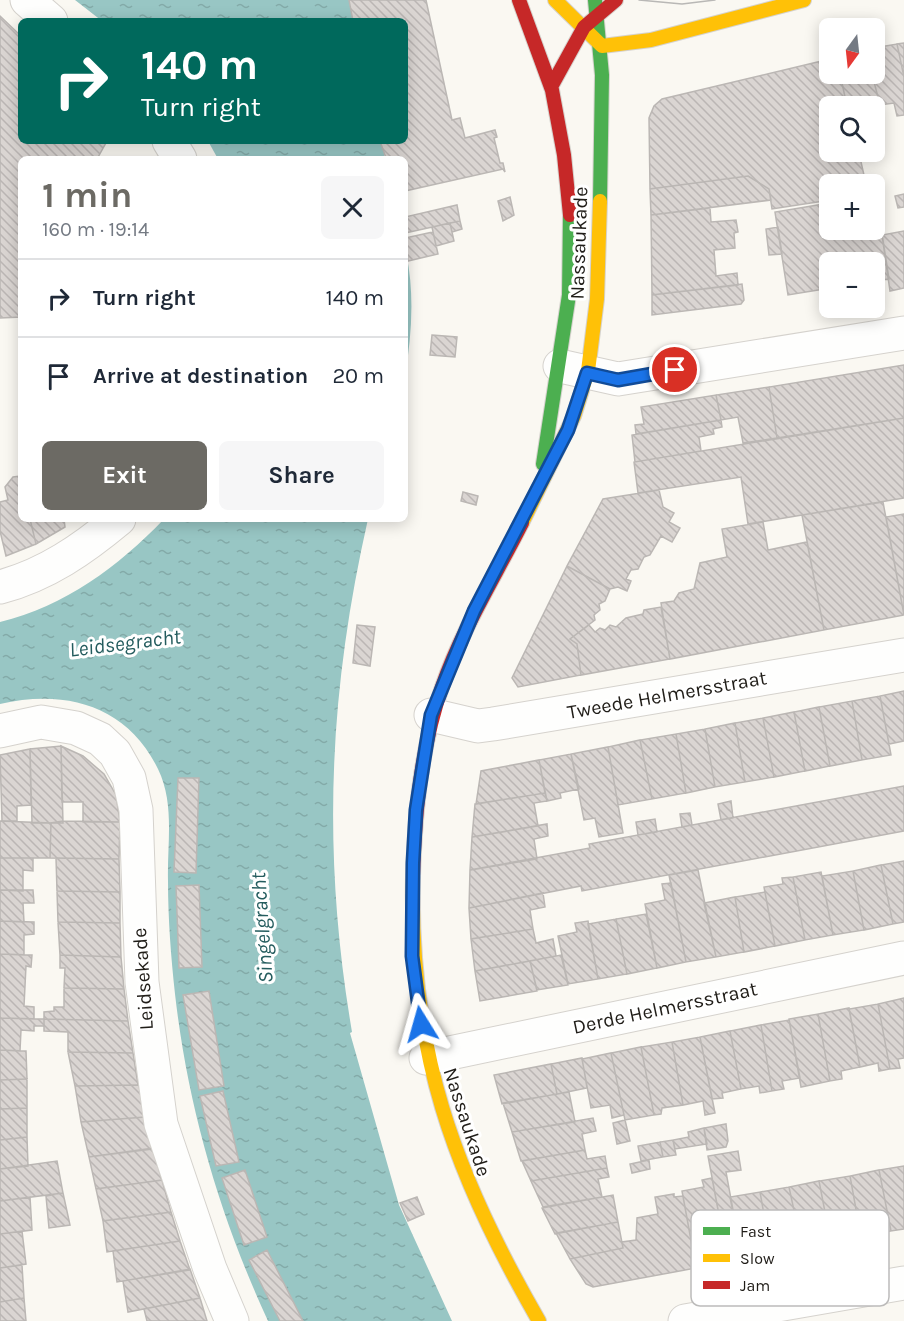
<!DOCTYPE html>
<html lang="en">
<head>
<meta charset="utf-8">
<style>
	:root { --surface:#fff; --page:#f6f6f7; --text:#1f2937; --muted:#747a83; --line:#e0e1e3; --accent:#6c6a64 }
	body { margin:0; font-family:Karla,sans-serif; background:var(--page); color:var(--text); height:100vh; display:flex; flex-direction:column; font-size:22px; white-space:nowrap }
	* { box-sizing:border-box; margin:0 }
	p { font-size:20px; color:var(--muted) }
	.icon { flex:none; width:33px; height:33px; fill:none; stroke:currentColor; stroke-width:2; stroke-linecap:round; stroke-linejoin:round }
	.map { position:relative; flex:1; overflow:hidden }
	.side { position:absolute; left:18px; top:156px; width:390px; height:366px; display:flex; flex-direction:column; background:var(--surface); border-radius:9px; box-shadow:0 3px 15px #0003 }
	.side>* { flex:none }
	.guide { position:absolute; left:18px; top:18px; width:390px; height:126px; border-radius:9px; box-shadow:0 3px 15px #0003; background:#00695c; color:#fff; overflow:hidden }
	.needle { width:39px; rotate:195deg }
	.tools { position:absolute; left:819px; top:18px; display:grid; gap:12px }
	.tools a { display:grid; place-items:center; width:66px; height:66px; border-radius:9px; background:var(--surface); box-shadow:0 3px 15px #0003; font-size:30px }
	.pin { position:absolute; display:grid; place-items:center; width:51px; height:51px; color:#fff; margin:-26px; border:3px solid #fff; border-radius:50%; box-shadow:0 2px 6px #0007 }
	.me { position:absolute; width:66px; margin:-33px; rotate:352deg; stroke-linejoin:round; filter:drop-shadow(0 0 4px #0008) }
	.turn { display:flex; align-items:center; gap:21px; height:126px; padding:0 24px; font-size:27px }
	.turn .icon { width:78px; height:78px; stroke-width:2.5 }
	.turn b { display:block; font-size:42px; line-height:51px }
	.round { display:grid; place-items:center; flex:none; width:63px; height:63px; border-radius:9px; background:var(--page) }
	.headline { display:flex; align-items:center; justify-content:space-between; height:102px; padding:0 24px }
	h1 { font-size:36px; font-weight:700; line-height:45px; color:var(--accent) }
	.button { display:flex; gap:12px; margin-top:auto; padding:12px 24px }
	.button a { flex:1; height:69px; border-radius:9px; background:var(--accent); color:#fff; font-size:24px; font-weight:700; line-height:69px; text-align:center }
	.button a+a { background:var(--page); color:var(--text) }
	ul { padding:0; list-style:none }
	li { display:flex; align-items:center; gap:18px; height:78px; padding:0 24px; border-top:2px solid var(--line) }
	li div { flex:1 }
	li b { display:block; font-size:22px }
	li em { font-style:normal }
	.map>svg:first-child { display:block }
	.water { fill:url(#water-ripples) }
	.building { fill:url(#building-back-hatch); stroke:#bbb7b4; stroke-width:1.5 }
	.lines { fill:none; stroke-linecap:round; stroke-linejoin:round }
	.street-casing { stroke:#d5d2cd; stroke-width:35 }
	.fast-casing { stroke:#d5d2cd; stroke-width:16 }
	.slow-casing { stroke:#d5d2cd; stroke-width:16 }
	.jam-casing { stroke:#d5d2cd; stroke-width:16 }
	.street { stroke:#fefefd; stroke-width:33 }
	.fast { stroke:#4caf50; stroke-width:14 }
	.slow { stroke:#ffc107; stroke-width:14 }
	.jam { stroke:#c62828; stroke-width:14 }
	.tram { stroke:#b9b8b6; stroke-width:1.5 }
	.route-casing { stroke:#114b97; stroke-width:15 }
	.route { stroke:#1a73e8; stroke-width:10 }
	.labels { text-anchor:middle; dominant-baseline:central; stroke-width:6; stroke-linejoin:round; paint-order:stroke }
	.street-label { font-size:20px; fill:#201d18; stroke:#fff }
	.water-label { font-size:21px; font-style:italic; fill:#245c5e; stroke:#fff }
	.key { fill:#fff; stroke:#bcbbba; stroke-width:1.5 }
	.key-label { font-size:16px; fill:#201d18 }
</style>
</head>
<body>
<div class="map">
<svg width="904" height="1321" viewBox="0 0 904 1321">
	<defs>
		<pattern id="water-ripples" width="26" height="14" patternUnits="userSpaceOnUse" patternTransform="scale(1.5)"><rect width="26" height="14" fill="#98c6c4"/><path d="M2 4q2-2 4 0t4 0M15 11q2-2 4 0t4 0" fill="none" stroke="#83aaa8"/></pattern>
		<pattern id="building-back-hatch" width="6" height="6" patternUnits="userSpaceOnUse" patternTransform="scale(1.5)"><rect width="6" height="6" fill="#dad5d2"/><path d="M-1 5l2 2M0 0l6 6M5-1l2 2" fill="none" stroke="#bbb6b4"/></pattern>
	</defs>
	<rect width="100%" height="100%" fill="#faf8f2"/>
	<path class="water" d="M 75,0 L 349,0 L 353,21 L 102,21 Z
		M 208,141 L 380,141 L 385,155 L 381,159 L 218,159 Z
		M 405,248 C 415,290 412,334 405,376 Z
		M 164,519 L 368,519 C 328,695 322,855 352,1032 L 350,1033 L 399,1205 L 452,1321 L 268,1321 C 220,1217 188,1108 175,994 C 171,957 168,919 168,881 C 167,843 175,804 158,769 C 127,705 65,689 0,704 L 0,622 C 65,606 118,567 164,519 Z"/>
	<path class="building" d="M 349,0 L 426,0 L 452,120 L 460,118 L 465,138 L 495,130 L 497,137 L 494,138 L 500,163 L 503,163 L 505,172 L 503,169 L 405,191 L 405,159 L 386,158 L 380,141 L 405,141 L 405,21 L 353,21 Z
		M 0,16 L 21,36 L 21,141 L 107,141 L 97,159 L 21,159 L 21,317 L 0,318 Z
		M 904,43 L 904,77 L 897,44 Z
		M 897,44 L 904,77 L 904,115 L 897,116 L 894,103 L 880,105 L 872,74 L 874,74 L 874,48 Z
		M 830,59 L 830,74 L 840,74 L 847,106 L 830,106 L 830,152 L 859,153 L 866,184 L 830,184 L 830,200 L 772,209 L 769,189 L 748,176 L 650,189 L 649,118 L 654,106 L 662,99 Z
		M 840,74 L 872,74 L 880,105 L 847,106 Z
		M 748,176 L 769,189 L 771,200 L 651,215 L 650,189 Z
		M 904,194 L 904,207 L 898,208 L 895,196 Z
		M 876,195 L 889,279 L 874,281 L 874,262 L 830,262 L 830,288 L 788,295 L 775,212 L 830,203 L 830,230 L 874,230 Z
		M 510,197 L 514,215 L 503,221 L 498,201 Z
		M 457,205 L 460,221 L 405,233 L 405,217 Z
		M 710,208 L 711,222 L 736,220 L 738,232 L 734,233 L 735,248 L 714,250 L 716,276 L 737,273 L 738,285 L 652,295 L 651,215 Z
		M 460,221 L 462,229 L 452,232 L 450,223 Z
		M 450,223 L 454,241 L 436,246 L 432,227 Z
		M 778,227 L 782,254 L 769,255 L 766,229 Z
		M 904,231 L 904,288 L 890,291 L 882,235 Z
		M 433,232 L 438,254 L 408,261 L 405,238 Z
		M 742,284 L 744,300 L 741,304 L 652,315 L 652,295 Z
		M 432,335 L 457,337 L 455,357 L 430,355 Z
		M 904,365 L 904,418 L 777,438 L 769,387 Z
		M 769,387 L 777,438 L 743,443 L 738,417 L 721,420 L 716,395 Z
		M 716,395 L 721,420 L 636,434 L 635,425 L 644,424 L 641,407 Z
		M 904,418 L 904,498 L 748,524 L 741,477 L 638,493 L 634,462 Z
		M 721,420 L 722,427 L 713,429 L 714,434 L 699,437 L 701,451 L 635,462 L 632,435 Z
		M 20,476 L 21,519 L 30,519 L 36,544 L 6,556 L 0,531 L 0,502 L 8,500 L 5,487 L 13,477 Z
		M 659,490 L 663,507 L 674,513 L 669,522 L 680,528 L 672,542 L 661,536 L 650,555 L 644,557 L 638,569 L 631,570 L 626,579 L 631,581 L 627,591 L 618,587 L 610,589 L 567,566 L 603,499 Z
		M 463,492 L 478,496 L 476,505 L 461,501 Z
		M 883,502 L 904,615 L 824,630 L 802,515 Z
		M 904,514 L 904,615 L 886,517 Z
		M 30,519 L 64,519 L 65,527 L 36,544 Z
		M 763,522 L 768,550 L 807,542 L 824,630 L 670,659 L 661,603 L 674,601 L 679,593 L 694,589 L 700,563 L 727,557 L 722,529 Z
		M 567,566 L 610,589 L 605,601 L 599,604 L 600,610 L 594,615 L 595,620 L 570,639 L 577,644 L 581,675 L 518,687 L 512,678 Z
		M 661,607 L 670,659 L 581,675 L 577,644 L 570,639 L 589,625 L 595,632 L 600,628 L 605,630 L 610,625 L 616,627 L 626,618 L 643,614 L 644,610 Z
		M 357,625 L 375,627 L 370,666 L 353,663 Z
		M 904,691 L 904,741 L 889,744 L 880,696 Z
		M 880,696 L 891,755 L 862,760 L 852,701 Z
		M 852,701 L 862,760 L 830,766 L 819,707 Z
		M 819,707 L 830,766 L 805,771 L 794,712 Z
		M 794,712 L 805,771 L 774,777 L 763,718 Z
		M 763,718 L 774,777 L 745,782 L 735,723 Z
		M 735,723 L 745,782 L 715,787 L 705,729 Z
		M 705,729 L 715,787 L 686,793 L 676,734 Z
		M 676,734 L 686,793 L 652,799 L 640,740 Z
		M 640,740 L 652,799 L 618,805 L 608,747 Z
		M 61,746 L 83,756 L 104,774 L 116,795 L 120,822 L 83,822 L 83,802 L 62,802 Z
		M 61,746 L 63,823 L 32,823 L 30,749 Z
		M 608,747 L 623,833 L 599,837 L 595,818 L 584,820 L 571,754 Z
		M 30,749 L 31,805 L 17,806 L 17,821 L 2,821 L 0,755 Z
		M 571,754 L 579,789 L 560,793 L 561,798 L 547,801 L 539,760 Z
		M 539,760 L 545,793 L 476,804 L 481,771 Z
		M 178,778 L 199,778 L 196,873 L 174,872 Z
		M 904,786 L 904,831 L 582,891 L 581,886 L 469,908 L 470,870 L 590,848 L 589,844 Z
		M 545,793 L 547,801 L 534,803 L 538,826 L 472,837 L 475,804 Z
		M 731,801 L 733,818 L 721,820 L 718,804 Z
		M 690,813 L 692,825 L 682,827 L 680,814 Z
		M 655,819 L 657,832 L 638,835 L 636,822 Z
		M 0,821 L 51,823 L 50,858 L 0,858 Z
		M 63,821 L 120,822 L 119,859 L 50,858 L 51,823 Z
		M 547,824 L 548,836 L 534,839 L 537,859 L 470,870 L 472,837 Z
		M 0,858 L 33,858 L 33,871 L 23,870 L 23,891 L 0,890 Z
		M 56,858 L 119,859 L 120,892 L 57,891 Z
		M 904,861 L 904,922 L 893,924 L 881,865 Z
		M 881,865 L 893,924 L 864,930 L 853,871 Z
		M 698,870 L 716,957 L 686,962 L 669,875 Z
		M 853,871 L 864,930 L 833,935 L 822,876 Z
		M 821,872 L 833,935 L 805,940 L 793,877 Z
		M 793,877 L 805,940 L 775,946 L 764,887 L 783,884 L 782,878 Z
		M 671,883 L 686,962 L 657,968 L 645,904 L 665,900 L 662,884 Z
		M 199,885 L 202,967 L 179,968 L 176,886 Z
		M 0,890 L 33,890 L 34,903 L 23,903 L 24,922 L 0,921 Z
		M 57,891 L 120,892 L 120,923 L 58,922 Z
		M 765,892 L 775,946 L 744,952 L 735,897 Z
		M 543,893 L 545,907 L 530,910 L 533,929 L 471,939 L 469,908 Z
		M 735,897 L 744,952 L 716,957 L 704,903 Z
		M 646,914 L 657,968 L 627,974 L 616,919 Z
		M 616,919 L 627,974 L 598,979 L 588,924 Z
		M 0,921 L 34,922 L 34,934 L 24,935 L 24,955 L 0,954 Z
		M 588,921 L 598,979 L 568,984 L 558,936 L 577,932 L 575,923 Z
		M 58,922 L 120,923 L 121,957 L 60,955 Z
		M 533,929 L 536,943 L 553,939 L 556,956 L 475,971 L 471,939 Z
		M 0,954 L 32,955 L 31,967 L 26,966 L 24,1006 L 34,1007 L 34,1019 L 0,1018 Z
		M 60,955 L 121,957 L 124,989 L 64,988 L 65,968 L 60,968 Z
		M 561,955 L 568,985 L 537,990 L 530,961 Z
		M 530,961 L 537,991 L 480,1001 L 475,971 Z
		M 64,988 L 124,989 L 128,1021 L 44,1019 L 44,1012 L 54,1011 L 54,1007 L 64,1007 Z
		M 209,991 L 224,1086 L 199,1090 L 183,995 Z
		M 904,998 L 904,1058 L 898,1059 L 900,1068 L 890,1069 L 878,1004 Z
		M 878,1004 L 890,1069 L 879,1071 L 878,1063 L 860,1067 L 849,1009 Z
		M 849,1008 L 860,1067 L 841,1071 L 842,1079 L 830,1081 L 818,1014 Z
		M 818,1014 L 830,1081 L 801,1087 L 789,1019 Z
		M 0,1018 L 44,1019 L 44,1026 L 34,1026 L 34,1031 L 21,1030 L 20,1051 L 0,1050 Z
		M 44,1019 L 128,1021 L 133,1053 L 68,1052 L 68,1032 L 44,1031 Z
		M 789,1020 L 800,1078 L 782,1081 L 784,1089 L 772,1091 L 761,1025 Z
		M 761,1025 L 772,1091 L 760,1093 L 759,1086 L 741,1089 L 730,1031 Z
		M 730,1031 L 741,1089 L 722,1093 L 723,1098 L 712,1099 L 700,1037 Z
		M 700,1037 L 715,1113 L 705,1115 L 703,1101 L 683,1105 L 672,1042 Z
		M 672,1042 L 683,1105 L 662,1108 L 661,1114 L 654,1115 L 641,1047 Z
		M 641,1047 L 654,1115 L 625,1120 L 611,1053 Z
		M 0,1050 L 26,1051 L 27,1079 L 0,1080 Z
		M 68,1052 L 133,1053 L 138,1085 L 75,1086 Z
		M 611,1053 L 624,1115 L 612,1118 L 610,1105 L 591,1108 L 582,1059 Z
		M 582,1058 L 587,1088 L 557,1094 L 551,1064 Z
		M 551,1064 L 557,1094 L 502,1104 L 494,1075 Z
		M 27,1079 L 27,1108 L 0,1109 L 0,1080 Z
		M 139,1085 L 145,1117 L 81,1122 L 75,1086 Z
		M 223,1091 L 239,1162 L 216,1166 L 200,1096 Z
		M 569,1092 L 575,1122 L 512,1132 L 503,1103 Z
		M 27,1108 L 27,1137 L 0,1140 L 0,1109 Z
		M 145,1117 L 152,1149 L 89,1157 L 81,1122 Z
		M 593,1118 L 596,1131 L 582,1134 L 585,1150 L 521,1161 L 512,1132 Z
		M 625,1120 L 630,1141 L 617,1144 L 613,1123 Z
		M 726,1124 L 728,1141 L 726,1147 L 707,1150 L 704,1128 Z
		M 704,1128 L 707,1144 L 675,1149 L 673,1140 L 689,1137 L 688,1132 Z
		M 27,1137 L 28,1166 L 0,1169 L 0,1140 Z
		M 673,1140 L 676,1155 L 663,1157 L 660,1142 Z
		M 660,1142 L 663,1157 L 641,1161 L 638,1146 Z
		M 153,1148 L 162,1180 L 96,1189 L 89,1157 Z
		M 585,1150 L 587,1159 L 605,1156 L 607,1168 L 531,1181 L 522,1161 Z
		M 738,1151 L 741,1170 L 726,1172 L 742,1259 L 728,1263 L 708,1156 Z
		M 649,1160 L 650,1169 L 632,1173 L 630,1164 Z
		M 57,1161 L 63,1193 L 0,1201 L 0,1169 Z
		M 904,1166 L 904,1229 L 891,1231 L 879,1170 Z
		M 607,1168 L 609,1177 L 598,1179 L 602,1197 L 543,1207 L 531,1181 Z
		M 245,1170 L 267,1237 L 244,1245 L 222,1178 Z
		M 879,1170 L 891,1231 L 861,1237 L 850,1176 Z
		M 850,1176 L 861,1237 L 831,1243 L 819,1181 Z
		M 712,1178 L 728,1263 L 696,1268 L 682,1191 L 704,1187 L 702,1180 Z
		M 162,1180 L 171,1212 L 103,1221 L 96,1189 Z
		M 819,1181 L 831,1243 L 802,1248 L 789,1187 Z
		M 789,1187 L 802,1248 L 771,1254 L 760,1192 Z
		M 760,1192 L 771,1254 L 742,1259 L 730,1197 Z
		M 63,1193 L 70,1225 L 49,1228 L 46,1196 Z
		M 674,1194 L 674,1197 L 683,1196 L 696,1268 L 593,1287 L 586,1284 L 570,1259 L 623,1248 L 622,1242 L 636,1240 L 637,1218 L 658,1214 L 655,1197 Z
		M 613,1195 L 618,1222 L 555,1234 L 542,1208 Z
		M 30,1197 L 32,1230 L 0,1234 L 0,1201 Z
		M 417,1197 L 424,1214 L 408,1221 L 400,1203 Z
		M 171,1212 L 180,1241 L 107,1252 L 103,1221 Z
		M 618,1222 L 623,1248 L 570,1259 L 556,1233 Z
		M 22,1231 L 26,1264 L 0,1268 L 0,1234 Z
		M 180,1241 L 190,1270 L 117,1282 L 113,1251 Z
		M 267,1250 L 303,1321 L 280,1321 L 249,1260 Z
		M 22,1265 L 24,1298 L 0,1302 L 0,1268 Z
		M 190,1269 L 200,1298 L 128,1312 L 123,1281 Z
		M 24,1298 L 26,1321 L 0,1321 L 0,1302 Z
		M 200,1298 L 207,1321 L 147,1321 L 144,1309 Z"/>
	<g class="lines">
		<defs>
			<path id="street" d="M 27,0 L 51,21
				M 169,141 L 180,159
				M 560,366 L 618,379 L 904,333
				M 0,587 C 46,575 83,549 119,519
				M 431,715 L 478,726 L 493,724 L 904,655
				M 0,731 L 41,722 L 76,728 L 100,739 L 115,753 L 129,778 L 136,810 L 142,982 L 161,1124 L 210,1269 L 232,1321
				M 426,1058 L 904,958
				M 685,1321 L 904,1283"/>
			<path id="fast" d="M 595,0 L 602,75 L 600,201
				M 543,464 L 569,295 L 570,215"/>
			<path id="slow" d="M 555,0 L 602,46 L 651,40 L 804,0
				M 522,523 L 574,416 L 588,371 L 597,299 L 600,201
				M 413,876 C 409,1050 453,1172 539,1321"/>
			<path id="jam" d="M 519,0 L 552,90 L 564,155 L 570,215
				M 551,87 L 584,27 L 616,0
				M 413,876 C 415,811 421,748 442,687 C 462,629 495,577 522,523"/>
		</defs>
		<use href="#street" class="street-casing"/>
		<use href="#fast" class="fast-casing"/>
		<use href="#slow" class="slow-casing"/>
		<use href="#jam" class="jam-casing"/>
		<use href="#street" class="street"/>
		<use href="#fast" class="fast"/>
		<use href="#slow" class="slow"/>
		<use href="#jam" class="jam"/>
		<path class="tram" d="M 639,0 L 682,4 L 715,0"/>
	</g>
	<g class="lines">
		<defs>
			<path id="route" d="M 421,1024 L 412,956 L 413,863 L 416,810 L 431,715 L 474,611 L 568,430 L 587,373 L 618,380 L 675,370"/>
		</defs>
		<use href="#route" class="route-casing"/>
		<use href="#route" class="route"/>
	</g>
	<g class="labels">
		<g class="street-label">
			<text transform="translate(579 243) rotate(-88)">Nassaukade</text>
			<text transform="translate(667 695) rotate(-10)">Tweede Helmersstraat</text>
			<text transform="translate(143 979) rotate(-94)">Leidsekade</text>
			<text transform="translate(665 1008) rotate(-12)">Derde Helmersstraat</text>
			<text transform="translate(467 1122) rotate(72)">Nassaukade</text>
		</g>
		<g class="water-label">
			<text transform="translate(125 643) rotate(-7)">Leidsegracht</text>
			<text transform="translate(262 928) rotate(-94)">Singelgracht</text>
		</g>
	</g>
	<rect x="691" y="1210" width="198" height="96" rx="9" class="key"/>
	<rect x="703" y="1227" width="27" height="8" fill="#4caf50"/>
	<rect x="703" y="1254" width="27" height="8" fill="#ffc107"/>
	<rect x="703" y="1281" width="27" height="8" fill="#c62828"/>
	<g class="key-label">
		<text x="740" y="1237">Fast</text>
		<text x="740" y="1264">Slow</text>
		<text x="740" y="1291">Jam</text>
	</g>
</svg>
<div class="tools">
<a><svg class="needle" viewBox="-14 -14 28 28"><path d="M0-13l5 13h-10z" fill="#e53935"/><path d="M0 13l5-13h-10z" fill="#747a83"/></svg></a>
<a><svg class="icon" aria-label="search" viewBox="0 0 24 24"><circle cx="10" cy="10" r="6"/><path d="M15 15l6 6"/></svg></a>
<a>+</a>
<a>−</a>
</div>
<div class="pin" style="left:675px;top:370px;background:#d93025"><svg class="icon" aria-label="arrive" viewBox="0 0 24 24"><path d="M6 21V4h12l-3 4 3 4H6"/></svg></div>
<svg class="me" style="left:421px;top:1024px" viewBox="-20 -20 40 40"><path d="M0-17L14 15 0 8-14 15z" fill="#1a73e8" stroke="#fff" stroke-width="4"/></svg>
<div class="guide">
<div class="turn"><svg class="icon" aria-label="right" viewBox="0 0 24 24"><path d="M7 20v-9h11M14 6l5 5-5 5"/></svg><div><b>140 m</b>Turn right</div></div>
</div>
<section class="side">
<div class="headline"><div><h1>1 min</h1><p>160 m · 19:14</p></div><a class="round"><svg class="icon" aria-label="close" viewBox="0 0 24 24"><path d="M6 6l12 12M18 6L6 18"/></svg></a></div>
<ul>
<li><svg class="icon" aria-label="right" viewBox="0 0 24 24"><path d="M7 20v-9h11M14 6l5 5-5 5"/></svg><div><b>Turn right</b></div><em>140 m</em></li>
<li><svg class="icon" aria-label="arrive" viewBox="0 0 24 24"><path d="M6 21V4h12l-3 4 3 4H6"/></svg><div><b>Arrive at destination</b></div><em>20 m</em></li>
</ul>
<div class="button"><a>Exit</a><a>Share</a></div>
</section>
</div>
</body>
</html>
